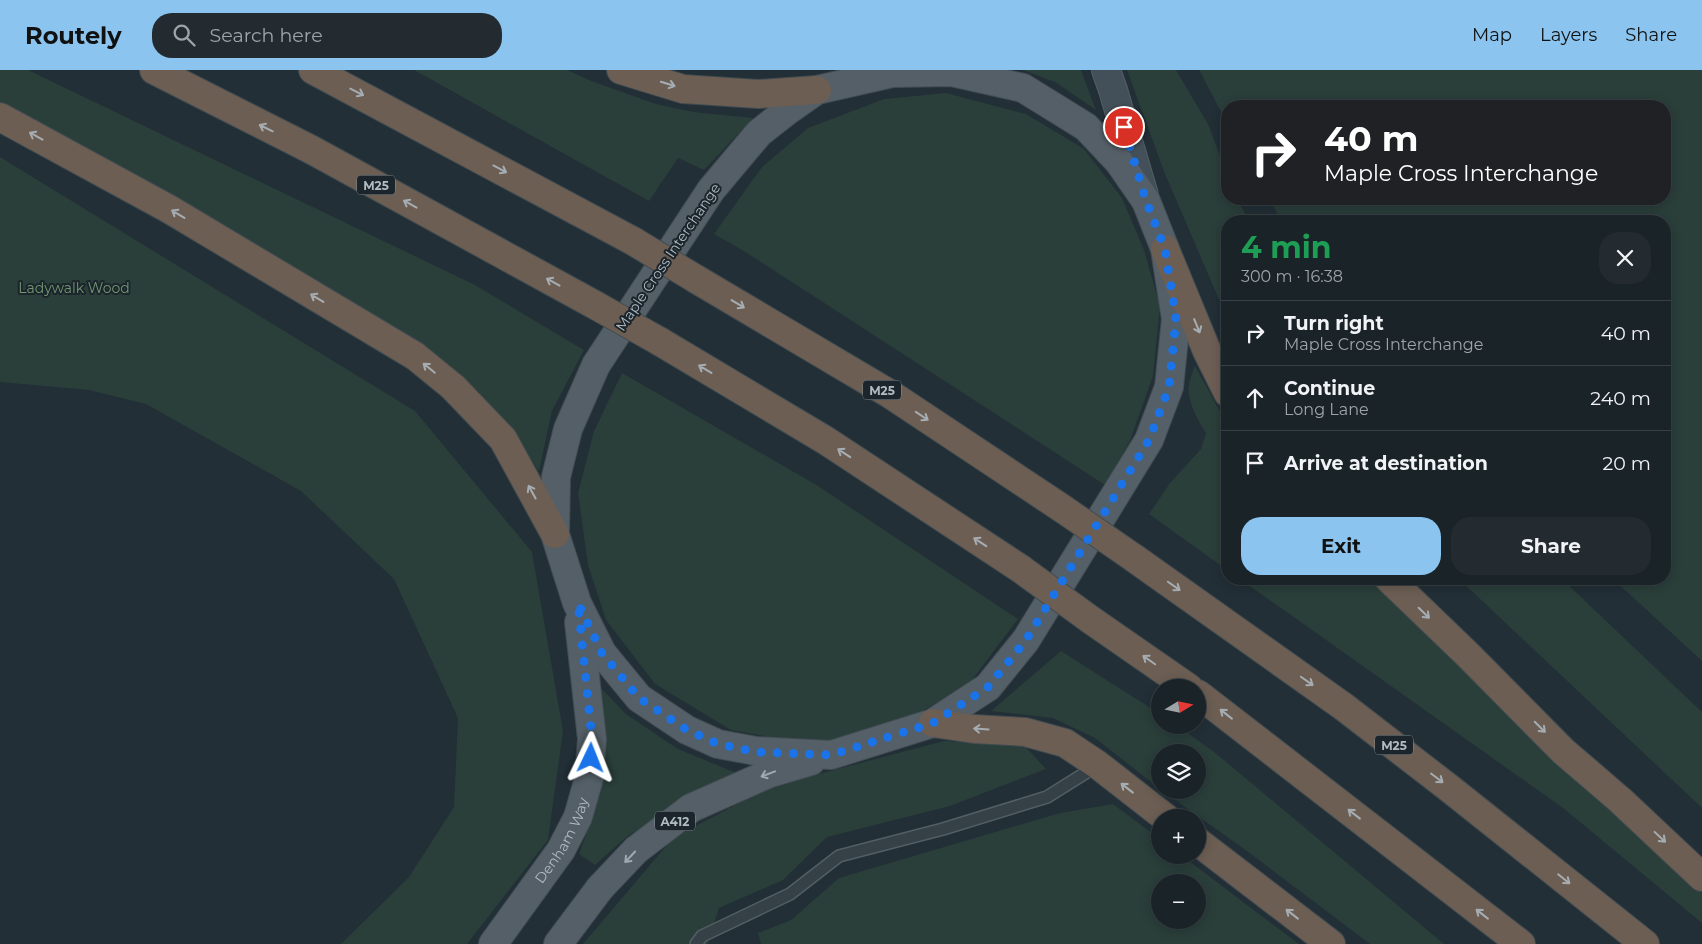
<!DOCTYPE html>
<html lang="en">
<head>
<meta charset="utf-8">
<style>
	:root { --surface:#1a2328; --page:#232b30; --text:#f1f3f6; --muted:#9fa4a8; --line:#384045; --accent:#8bc4ee }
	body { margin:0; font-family:Montserrat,sans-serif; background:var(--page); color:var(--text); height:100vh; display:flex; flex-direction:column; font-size:19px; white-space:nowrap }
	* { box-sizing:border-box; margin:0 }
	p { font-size:16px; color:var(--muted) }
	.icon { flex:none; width:28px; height:28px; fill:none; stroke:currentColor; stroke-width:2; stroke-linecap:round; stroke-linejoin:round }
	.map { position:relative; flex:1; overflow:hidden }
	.side { position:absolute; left:1221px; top:145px; width:450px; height:370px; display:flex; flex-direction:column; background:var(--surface); border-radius:20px; box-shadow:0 2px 12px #0003,0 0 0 1px var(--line) }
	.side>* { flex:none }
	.top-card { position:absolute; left:1221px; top:30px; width:450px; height:105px; border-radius:20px; box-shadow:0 2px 12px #0003,0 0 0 1px var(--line); background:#202124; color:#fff; overflow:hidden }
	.needle { width:32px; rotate:80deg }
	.tools { position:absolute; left:1151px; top:609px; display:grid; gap:10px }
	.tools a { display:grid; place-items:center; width:55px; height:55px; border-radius:50%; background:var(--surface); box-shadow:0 2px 12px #0003,0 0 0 1px var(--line); font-size:25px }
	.pin { position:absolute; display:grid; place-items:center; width:42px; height:42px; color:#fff; margin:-21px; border:2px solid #fff; border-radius:50%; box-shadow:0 1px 5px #0007 }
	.me { position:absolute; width:55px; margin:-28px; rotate:2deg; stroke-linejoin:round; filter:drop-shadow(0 0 4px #0008) }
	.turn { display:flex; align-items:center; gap:18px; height:105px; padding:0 20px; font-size:22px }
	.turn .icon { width:65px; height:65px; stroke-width:2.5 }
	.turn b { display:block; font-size:35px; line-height:42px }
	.round { display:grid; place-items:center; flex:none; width:52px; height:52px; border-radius:20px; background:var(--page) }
	.overview { display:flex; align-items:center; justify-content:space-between; height:85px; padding:0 20px }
	h1 { font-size:30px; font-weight:700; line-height:38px; color:#1e9e55 }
	.primary-button { display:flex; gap:10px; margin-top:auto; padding:10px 20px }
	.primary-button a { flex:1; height:58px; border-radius:20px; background:var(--accent); color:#111; font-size:20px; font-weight:700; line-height:58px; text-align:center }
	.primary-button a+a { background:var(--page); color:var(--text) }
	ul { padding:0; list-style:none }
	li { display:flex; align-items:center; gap:15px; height:65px; padding:0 20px; border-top:1px solid var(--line) }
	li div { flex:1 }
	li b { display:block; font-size:19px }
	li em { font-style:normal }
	header { display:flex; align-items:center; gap:30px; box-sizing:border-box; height:70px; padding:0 25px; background:var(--accent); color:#111 }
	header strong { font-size:24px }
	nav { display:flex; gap:28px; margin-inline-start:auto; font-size:18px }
	.search { width:350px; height:45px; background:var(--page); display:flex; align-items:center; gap:12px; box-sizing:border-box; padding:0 18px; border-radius:20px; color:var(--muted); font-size:19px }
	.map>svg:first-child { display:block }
	.green { fill:#2a3e3a; fill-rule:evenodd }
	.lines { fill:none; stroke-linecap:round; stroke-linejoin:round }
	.lane-casing { stroke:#535e64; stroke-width:14 }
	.secondary-casing { stroke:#535e64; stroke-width:30 }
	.primary-casing { stroke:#424c53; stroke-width:30 }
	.highway-casing { stroke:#404b51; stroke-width:30 }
	.lane { stroke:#364047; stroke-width:11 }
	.secondary { stroke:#445059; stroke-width:28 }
	.primary { stroke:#545f67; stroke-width:28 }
	.highway { stroke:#6c5e53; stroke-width:28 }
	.highway-bridge-casing { stroke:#404b51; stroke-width:30; stroke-linecap:butt }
	.highway-bridge { stroke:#6c5e53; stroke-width:28 }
	.oneway { stroke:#a6adb2 }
	.oneway2 { stroke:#9ea9b1 }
	.route { stroke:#1a73e8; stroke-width:9; stroke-dasharray:0 16.2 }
	.labels { text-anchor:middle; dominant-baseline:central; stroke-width:4; stroke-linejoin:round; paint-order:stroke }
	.shield { fill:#1b252b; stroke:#838e95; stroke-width:1 }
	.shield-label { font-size:12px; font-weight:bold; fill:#b0bbc3 }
	.street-label { font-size:14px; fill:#b0bbc3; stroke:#1b252b }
	.park-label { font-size:14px; fill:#719773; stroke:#1b252b }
</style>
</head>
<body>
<header>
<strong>Routely</strong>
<div class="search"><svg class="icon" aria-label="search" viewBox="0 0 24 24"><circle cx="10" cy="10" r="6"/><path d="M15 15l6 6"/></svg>Search here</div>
<nav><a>Map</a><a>Layers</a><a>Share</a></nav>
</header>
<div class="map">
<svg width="1702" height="874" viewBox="0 0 1702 874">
	<rect width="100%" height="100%" fill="#222f36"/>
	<path class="green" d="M 0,0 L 28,0 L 475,215 L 584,280 L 552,341 L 539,401 L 496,342 L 0,43 Z
		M 414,0 L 567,0 L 594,12 L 656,34 L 693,42 L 753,48 L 704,100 L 678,88 L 649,131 Z
		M 1023,0 L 1081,0 L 1096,40 L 1055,12 Z
		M 1127,0 L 1176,0 L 1208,54 L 1227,104 L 1228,129 L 1237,129 L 1249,151 L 1228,151 L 1227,248 L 1165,104 Z
		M 1199,0 L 1702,0 L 1702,591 L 1613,509 L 1665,509 L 1665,151 L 1282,151 L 1269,129 L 1665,129 L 1665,36 L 1228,36 L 1227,53 Z
		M 946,23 L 1026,44 L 1084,79 L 1122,128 L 1144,180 L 1160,236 L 1153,306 L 1130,371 L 1105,415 L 747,183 L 714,164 L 762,97 L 808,58 L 884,29 Z
		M 0,87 L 415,341 L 532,482 L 563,661 L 548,770 L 467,874 L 341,874 L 409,807 L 454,737 L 458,648 L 394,509 L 301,421 L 146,334 L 89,320 L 0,312 Z
		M 1195,296 L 1227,354 L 1227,500 L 1149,444 L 1170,413 L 1201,379 L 1206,363 C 1198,351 1186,329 1189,314 C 1190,308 1193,301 1195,296 Z
		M 622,303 L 815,414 L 1018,549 L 966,618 L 887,659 L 812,675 L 731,660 L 655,614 L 606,550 L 588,495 L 578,423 L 594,361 Z
		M 1240,509 L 1378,509 L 1620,745 L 1702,821 L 1702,853 L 1563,738 Z
		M 1459,509 L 1562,509 L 1702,642 L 1702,738 Z
		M 1061,581 L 1160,644 L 1160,655 L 1176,655 L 1213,681 L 1444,874 L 1370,874 L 1247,781 L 1161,720 L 1198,720 L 1198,682 L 1160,682 L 1160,719 L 1095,668 L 1053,648 L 991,641 Z
		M 597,614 L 626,644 L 678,679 L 739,704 L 629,765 L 595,795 L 579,784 L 594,742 L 604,689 Z
		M 944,671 L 1024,675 L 1046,699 L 950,736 L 827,767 L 783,810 L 719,838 L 708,874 L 583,874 L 673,768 L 769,717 Z
		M 1113,734 L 1160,769 L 1160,785 L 1181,785 L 1299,874 L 761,874 L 758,863 L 791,850 L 839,808 L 1060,743 ZM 1160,812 L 1198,812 L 1198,850 L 1160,850 Z"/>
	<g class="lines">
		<defs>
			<path id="lane" d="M 696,874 L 702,866 L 790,824 L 839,786 L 943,759 L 1047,727 L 1098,695"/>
			<path id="secondary" d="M 1106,0 L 1113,20 L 1144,125"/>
			<g id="primary">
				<path d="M 952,2 L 1023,18 L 1086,57 L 1119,92 L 1146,131 L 1165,179 L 1176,249 L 1169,317 L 1149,370 L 1026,570 L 988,617 L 933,653 L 831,685 L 756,681 L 718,674 L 687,660 L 639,628 L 602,583 L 577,533 L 555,464 L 556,407 L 568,359 L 596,295 L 711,120 L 759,63 L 787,41 L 817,20 L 892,3 Z"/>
				<path id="s1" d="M 493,874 L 561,780 L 578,747 L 589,708 L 592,669 L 579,552"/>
				<path d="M 558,874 L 600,818 L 636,780 L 691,738 L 770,703 L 811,691"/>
			</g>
			<path id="highway" d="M 154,0 L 312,80 L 595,235
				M 313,0 L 633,171
				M 621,0 L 683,19 L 758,24 L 817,20
				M 0,47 L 169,139 L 415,286 L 453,317 L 503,369 L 555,464
				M 1165,179 L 1207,281 L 1228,323
				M 696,209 L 890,324 L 1063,439
				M 659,271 L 825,370 L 1021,499
				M 1134,488 L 1344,637 L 1449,718 L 1645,874
				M 1389,509 L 1468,585 L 1563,681 L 1620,730 L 1702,807
				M 1091,550 L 1189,618
				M 1198,624 L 1521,874
				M 933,653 L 974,659 L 1025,662 L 1065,673 L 1098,695 L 1166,748
				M 1198,772 L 1331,874"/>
		</defs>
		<use href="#lane" class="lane-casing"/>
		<use href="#secondary" class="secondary-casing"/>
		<use href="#primary" class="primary-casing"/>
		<use href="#highway" class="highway-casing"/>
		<use href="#lane" class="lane"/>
		<use href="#secondary" class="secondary"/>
		<use href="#primary" class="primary"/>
		<use href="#highway" class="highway"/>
		<defs>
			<path id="highway-bridge" d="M 633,171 L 696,209
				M 595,235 L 659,271
				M 1063,439 L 1134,488
				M 1021,499 L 1091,550"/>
		</defs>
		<use href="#highway-bridge" class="highway-bridge-casing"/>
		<use href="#highway-bridge" class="highway-bridge"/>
	</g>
	<defs><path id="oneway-shaft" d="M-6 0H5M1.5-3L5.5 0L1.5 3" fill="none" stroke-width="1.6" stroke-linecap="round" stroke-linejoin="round" transform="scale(1.25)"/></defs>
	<g class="oneway">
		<use href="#oneway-shaft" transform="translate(668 14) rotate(17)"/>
		<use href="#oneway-shaft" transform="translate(357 22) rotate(27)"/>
		<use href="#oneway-shaft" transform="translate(266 58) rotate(-154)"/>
		<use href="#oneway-shaft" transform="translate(36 66) rotate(-151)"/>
		<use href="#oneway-shaft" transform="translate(500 99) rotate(28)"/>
		<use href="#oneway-shaft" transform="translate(410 134) rotate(-151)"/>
		<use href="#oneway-shaft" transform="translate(178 144) rotate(-149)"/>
		<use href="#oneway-shaft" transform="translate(553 212) rotate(-151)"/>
		<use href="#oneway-shaft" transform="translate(317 228) rotate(-149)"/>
		<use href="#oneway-shaft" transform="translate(738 234) rotate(31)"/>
		<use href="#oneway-shaft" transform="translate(1197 256) rotate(68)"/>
		<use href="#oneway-shaft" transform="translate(429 298) rotate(-141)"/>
		<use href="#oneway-shaft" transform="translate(705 299) rotate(-149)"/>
		<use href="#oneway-shaft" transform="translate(922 346) rotate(34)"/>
		<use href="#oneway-shaft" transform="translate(844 383) rotate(-147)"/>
		<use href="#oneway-shaft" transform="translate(532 422) rotate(-119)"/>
		<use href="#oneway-shaft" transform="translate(980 472) rotate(-147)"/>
		<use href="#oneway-shaft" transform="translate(1174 516) rotate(35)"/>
		<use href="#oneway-shaft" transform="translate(1424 543) rotate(44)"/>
		<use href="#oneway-shaft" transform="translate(1149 590) rotate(-145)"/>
		<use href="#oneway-shaft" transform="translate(1307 611) rotate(35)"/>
		<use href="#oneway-shaft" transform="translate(1226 644) rotate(-142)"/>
		<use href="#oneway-shaft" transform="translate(1540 657) rotate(45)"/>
		<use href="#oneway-shaft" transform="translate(981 659) rotate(-176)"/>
		<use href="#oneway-shaft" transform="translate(1437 708) rotate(37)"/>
		<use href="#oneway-shaft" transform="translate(1127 718) rotate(-142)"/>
		<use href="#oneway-shaft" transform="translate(1354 744) rotate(-142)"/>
		<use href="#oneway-shaft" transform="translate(1660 767) rotate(43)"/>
		<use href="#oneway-shaft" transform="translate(1564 809) rotate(39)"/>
		<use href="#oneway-shaft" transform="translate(1292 844) rotate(-142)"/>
		<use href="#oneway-shaft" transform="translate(1482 844) rotate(-142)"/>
	</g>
	<g class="oneway2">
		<use href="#oneway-shaft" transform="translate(768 704) rotate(159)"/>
		<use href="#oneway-shaft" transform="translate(630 787) rotate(133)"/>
	</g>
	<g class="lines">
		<path class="route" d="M 591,688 L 592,669 L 578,533 L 602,583 L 639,628 L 687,660 L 718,674 L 756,682 L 831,685 L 933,653 L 988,617 L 1026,570 L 1149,370 L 1169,317 L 1176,249 L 1165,179 L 1146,131 L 1124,57"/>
	</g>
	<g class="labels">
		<g class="shield">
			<rect x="357" y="105.5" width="38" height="19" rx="4"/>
			<rect x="863" y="310.5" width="38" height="19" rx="4"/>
			<rect x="1375" y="665.5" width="38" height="19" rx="4"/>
			<rect x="655" y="741.5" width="40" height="19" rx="4"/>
		</g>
		<g class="shield-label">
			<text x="376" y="115">M25</text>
			<text x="882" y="320">M25</text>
			<text x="1394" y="675">M25</text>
			<text x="675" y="751">A412</text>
		</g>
		<g class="street-label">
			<text transform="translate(668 187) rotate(-56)">Maple Cross Interchange</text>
			<text stroke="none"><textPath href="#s1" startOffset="125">Denham Way</textPath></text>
		</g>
		<g class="park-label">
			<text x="74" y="218">Ladywalk Wood</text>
		</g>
	</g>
</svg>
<div class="tools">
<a><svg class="needle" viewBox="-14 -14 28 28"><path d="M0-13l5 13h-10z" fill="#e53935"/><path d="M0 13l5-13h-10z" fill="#9fa4a8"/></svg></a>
<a><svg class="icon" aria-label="layers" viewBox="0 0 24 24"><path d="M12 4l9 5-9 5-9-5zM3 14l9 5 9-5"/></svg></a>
<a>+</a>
<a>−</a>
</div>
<div class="pin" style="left:1124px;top:57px;background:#d93025"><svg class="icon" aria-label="arrive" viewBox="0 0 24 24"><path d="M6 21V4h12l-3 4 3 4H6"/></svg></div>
<svg class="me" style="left:591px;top:688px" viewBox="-20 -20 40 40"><path d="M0-17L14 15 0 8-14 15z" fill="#1a73e8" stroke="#fff" stroke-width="4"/></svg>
<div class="top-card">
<div class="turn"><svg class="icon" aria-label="right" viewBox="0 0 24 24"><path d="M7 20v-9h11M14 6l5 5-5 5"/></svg><div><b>40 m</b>Maple Cross Interchange</div></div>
</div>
<section class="side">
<div class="overview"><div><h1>4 min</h1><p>300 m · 16:38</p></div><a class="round"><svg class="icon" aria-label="close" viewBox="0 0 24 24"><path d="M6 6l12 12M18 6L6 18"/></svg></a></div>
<ul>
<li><svg class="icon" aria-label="right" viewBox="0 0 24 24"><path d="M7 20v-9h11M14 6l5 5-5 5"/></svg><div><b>Turn right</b><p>Maple Cross Interchange</p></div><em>40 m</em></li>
<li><svg class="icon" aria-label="ahead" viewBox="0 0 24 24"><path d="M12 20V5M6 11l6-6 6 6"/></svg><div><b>Continue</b><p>Long Lane</p></div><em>240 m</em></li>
<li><svg class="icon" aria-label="arrive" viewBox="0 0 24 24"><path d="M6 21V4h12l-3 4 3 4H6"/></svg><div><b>Arrive at destination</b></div><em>20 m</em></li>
</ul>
<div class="primary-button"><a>Exit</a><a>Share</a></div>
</section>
</div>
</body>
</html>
